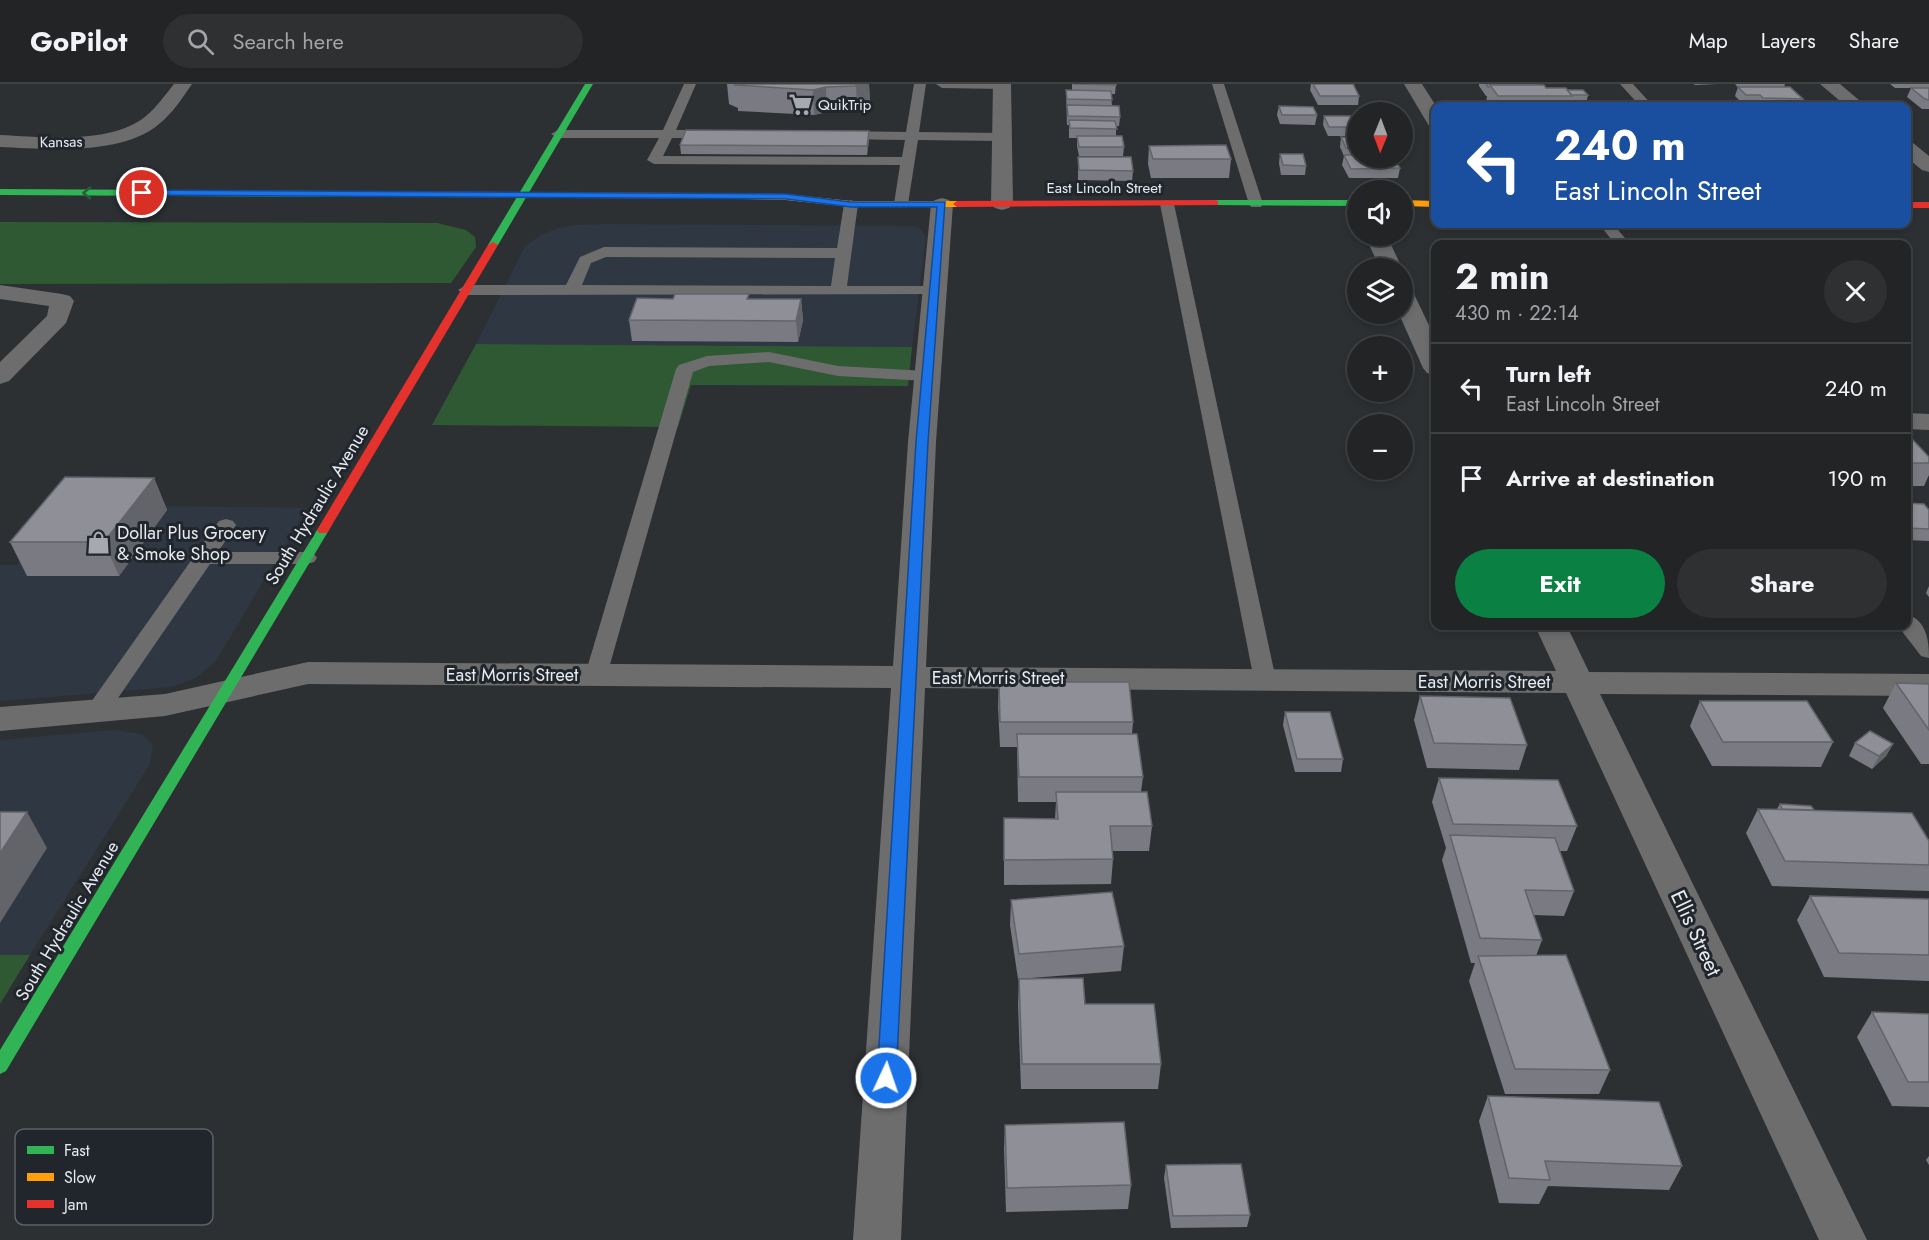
<!DOCTYPE html>
<html lang="en">
<head>
<meta charset="utf-8">
<style>
	:root { --surface:#222426; --page:#2e3032; --text:#f1f3f6; --muted:#a2a4a7; --line:#3f4143; --accent:#0b8043 }
	body { margin:0; font-family:Jost,sans-serif; background:var(--page); color:var(--text); height:100vh; display:flex; flex-direction:column; font-size:22px; white-space:nowrap }
	* { box-sizing:border-box; margin:0 }
	p { font-size:20px; color:var(--muted) }
	.icon { flex:none; width:33px; height:33px; fill:none; stroke:currentColor; stroke-width:2; stroke-linecap:round; stroke-linejoin:round }
	.map { position:relative; flex:1; overflow:hidden }
	.details { position:absolute; left:1431px; top:156px; width:480px; height:390px; display:flex; flex-direction:column; background:var(--surface); border-radius:12px; box-shadow:0 3px 9px #0003,0 0 0 2px var(--line) }
	.details>* { flex:none }
	.banner { position:absolute; left:1431px; top:18px; width:480px; height:126px; border-radius:12px; box-shadow:0 3px 9px #0003,0 0 0 2px var(--line); background:#1a4fa0; color:#fff; overflow:hidden }
	.needle { width:39px; rotate:181deg }
	.controls { position:absolute; left:1347px; top:18px; display:grid; gap:12px }
	.controls a { display:grid; place-items:center; width:66px; height:66px; border-radius:50%; background:var(--surface); box-shadow:0 3px 9px #0003,0 0 0 2px var(--line); font-size:30px }
	.pin { position:absolute; display:grid; place-items:center; width:51px; height:51px; color:#fff; margin:-26px; border:3px solid #fff; border-radius:50%; box-shadow:0 2px 6px #0007 }
	.me { position:absolute; width:66px; margin:-33px; rotate:3deg; stroke-linejoin:round; filter:drop-shadow(0 0 4px #0008) }
	.turn { display:flex; align-items:center; gap:21px; height:126px; padding:0 24px; font-size:27px }
	.turn .icon { width:78px; height:78px; stroke-width:2.5 }
	.turn b { display:block; font-size:42px; line-height:51px }
	.round { display:grid; place-items:center; flex:none; width:63px; height:63px; border-radius:32px; background:var(--page) }
	.summary { display:flex; align-items:center; justify-content:space-between; height:102px; padding:0 24px }
	h1 { font-size:36px; font-weight:700; line-height:45px }
	.cta { display:flex; gap:12px; margin-top:auto; padding:12px 24px }
	.cta a { flex:1; height:69px; border-radius:36px; background:var(--accent); color:#fff; font-size:24px; font-weight:700; line-height:69px; text-align:center }
	.cta a+a { background:var(--page); color:var(--text) }
	ul { padding:0; list-style:none }
	li { display:flex; align-items:center; gap:18px; height:90px; padding:0 24px; border-top:2px solid var(--line) }
	li div { flex:1 }
	li b { display:block; font-size:22px }
	li em { font-style:normal }
	header { display:flex; align-items:center; gap:36px; box-sizing:border-box; height:84px; padding:0 30px; background:var(--surface); border-bottom:2px solid var(--line) }
	header strong { font-size:28px }
	nav { display:flex; gap:33px; margin-inline-start:auto; font-size:21px }
	.search { width:420px; height:54px; background:var(--page); display:flex; align-items:center; gap:15px; box-sizing:border-box; padding:0 21px; border-radius:33px; color:var(--muted); font-size:22px }
	.map>svg:first-child { display:block }
	.built { fill:#2e3742 }
	.green { fill:#2e5933 }
	.lines { fill:none; stroke-linecap:round; stroke-linejoin:round }
	.lane { fill:#6e6d6d; fill-rule:evenodd }
	.street { fill:#6e6d6d; fill-rule:evenodd }
	.fast { fill:#30b455; fill-rule:evenodd }
	.slow { fill:#ff9f0a; fill-rule:evenodd }
	.jam { fill:#e5322d; fill-rule:evenodd }
	.wall { fill:#7a7b82 }
	.shaded-wall { fill:#63646a }
	.building { fill:#8e8f97; stroke:#63646a; stroke-width:1.5 }
	.oneway { stroke:#265f3c }
	.route { fill:#1a73e8; stroke:#114b97; stroke-width:1.5 }
	.labels { text-anchor:middle; dominant-baseline:central; stroke-width:6; stroke-linejoin:round; paint-order:stroke }
	.far-poi-label { font-size:15px; fill:#e7ebf0; stroke:#20262c; text-anchor:start }
	.far-street-label { font-size:15px; fill:#e7ebf0; stroke:#20262c }
	.street-label { font-size:18px; fill:#e7ebf0; stroke:#20262c }
	.poi-label { font-size:18px; fill:#e7ebf0; stroke:#20262c; text-anchor:start }
	.near-street-label { font-size:21px; fill:#e7ebf0; stroke:#20262c }
	.key { fill:#20262c; stroke:#5c6167; stroke-width:1.5 }
	.key-label { font-size:16px; fill:#e7ebf0 }
</style>
</head>
<body>
<header>
<strong>GoPilot</strong>
<div class="search"><svg class="icon" aria-label="search" viewBox="0 0 24 24"><circle cx="10" cy="10" r="6"/><path d="M15 15l6 6"/></svg>Search here</div>
<nav><a>Map</a><a>Layers</a><a>Share</a></nav>
</header>
<div class="map">
<svg width="1929" height="1156" viewBox="0 0 1929 1156">
	<rect width="100%" height="100%" fill="#2d3033"/>
	<path class="built" d="M 604,140 L 914,142 L 922,146 L 926,153 L 912,263 L 476,260 L 525,162 L 540,152 L 555,145 L 575,141 Z
		M 69,421 L 307,424 L 216,577 L 197,593 L 172,603 L 0,617 L 0,481 L 17,481 Z
		M 115,646 L 142,650 L 153,661 L 150,680 L 30,871 L 0,871 L 0,656 Z"/>
	<path class="green" d="M 0,138 L 437,139 L 466,146 L 475,153 L 476,163 L 451,199 L 0,200 Z
		M 476,260 L 912,263 L 908,302 L 691,301 L 678,343 L 432,341 Z
		M 0,871 L 30,871 L 0,920 Z"/>
	<g class="lines">
		<path class="lane" d="M 684,0 L 696,0 L 676,46 L 715,46 L 722,50 L 715,54 L 672,54 L 663,72 L 902,73 L 905,56 L 838,55 L 831,51 L 838,47 L 906,48 L 914,0 L 926,0 L 919,48 L 1002,49 L 1009,53 L 1002,57 L 918,56 L 908,120 L 901,124 L 894,120 L 900,81 L 654,80 L 647,76 L 659,54 L 558,54 L 551,50 L 558,46 L 663,46 Z
			M 936,0 L 1007,0 L 1008,1 L 1002,5 L 942,4 Z
			M 1212,0 L 1224,0 L 1263,120 L 1261,123 L 1251,123 L 1249,120 Z
			M 1620,0 L 1633,0 L 1653,22 L 1640,22 Z
			M 851,116 L 858,120 L 847,202 L 934,202 L 940,204 L 942,207 L 940,210 L 466,211 L 458,206 L 466,201 L 566,201 L 580,173 L 604,163 L 837,164 L 844,120 ZM 606,173 L 835,174 L 831,202 L 582,201 L 591,179 Z
			M 1167,116 L 1174,120 L 1276,596 L 1273,601 L 1265,603 L 1257,601 L 1254,596 L 1160,120 Z
			M 1599,140 L 1613,140 L 1630,160 L 1615,160 Z
			M 769,268 L 838,282 L 927,287 L 933,288 L 936,292 L 933,296 L 927,297 L 838,292 L 769,278 L 709,282 L 693,288 L 607,591 L 604,596 L 596,598 L 588,596 L 585,591 L 676,285 L 679,281 L 707,272 Z
			M 226,435 L 233,437 L 236,441 L 218,468 L 307,468 L 314,470 L 317,474 L 314,478 L 307,480 L 210,480 L 105,633 L 97,635 L 89,633 L 85,627 L 89,621 L 219,437 Z
			M 1906,530 C 1927,536 1929,557 1929,574 L 1921,572 L 1898,542 L 1906,542 Z"/>
		<path class="street" d="M 174,0 L 192,0 C 183,13 172,30 159,40 C 122,72 46,65 0,63 L 0,51 C 43,53 111,61 146,32 C 157,23 165,11 174,0 Z
			M 993,0 L 1011,0 L 1013,120 L 1009,124 L 1002,126 L 995,124 L 991,120 Z
			M 1404,0 L 1422,0 L 1436,22 L 1436,44 L 1429,42 Z
			M 1820,0 L 1840,0 L 1866,22 L 1846,22 Z
			M 1906,57 L 1913,59 L 1929,72 L 1929,88 L 1922,86 L 1906,73 Z
			M 942,114 L 949,116 L 953,120 L 936,358 L 926,583 L 1556,587 L 1535,542 L 1567,542 L 1589,588 L 1929,590 L 1929,612 L 1600,610 L 1867,1156 L 1819,1156 L 1566,609 L 925,604 L 901,1156 L 853,1156 L 891,604 L 308,600 L 165,632 L 0,647 L 0,623 L 165,610 L 308,578 L 893,582 L 908,358 L 931,120 L 935,116 Z
			M 1365,152 L 1387,152 L 1402,184 L 1380,184 Z
			M 0,201 L 62,210 L 70,212 L 74,217 L 66,239 L 9,297 L 0,300 L 0,278 L 47,232 L 49,222 L 0,215 Z
			M 1402,203 L 1410,205 L 1414,210 L 1436,256 L 1436,291 L 1427,289 L 1423,284 L 1399,230 L 1402,230 Z
			M 1906,329 L 1929,330 L 1929,346 L 1906,345 Z"/>
		<path class="fast" d="M 585,0 L 593,0 L 498,161 L 490,163 L 488,161 Z
			M 0,105 L 329,107 L 333,110 L 329,113 L 0,111 Z
			M 1215,116 L 1358,116 L 1358,122 L 1212,121 L 1212,117 Z
			M 323,442 L 329,446 L 6,987 L 0,990 L 0,966 L 317,446 Z"/>
		<path class="slow" d="M 705,109 L 786,110 L 851,117 L 957,117 L 961,120 L 957,123 L 851,123 L 786,116 L 702,114 L 702,110 Z
			M 1402,116 L 1436,117 L 1436,123 L 1402,122 Z"/>
		<path class="jam" d="M 329,107 L 705,109 L 709,112 L 705,115 L 326,112 L 325,110 Z
			M 1215,116 L 1218,117 L 1218,121 L 957,123 L 953,120 L 957,117 Z
			M 1906,118 L 1929,118 L 1929,124 L 1906,124 Z
			M 493,158 L 498,161 L 329,446 L 327,449 L 319,449 L 317,446 L 488,161 Z"/>
	</g>
	<path class="wall" d="M 727,0 L 869,0 L 870,20 L 857,24 L 857,27 L 827,28 L 814,31 L 738,27 L 738,24 L 729,20 Z
		M 1072,0 L 1116,0 L 1115,10 L 1111,10 L 1112,22 L 1120,33 L 1119,42 L 1116,42 L 1116,52 L 1124,63 L 1123,72 L 1079,72 L 1077,62 L 1077,54 L 1069,54 L 1069,41 L 1067,41 L 1066,6 L 1072,6 Z
		M 1311,0 L 1355,0 L 1353,1 L 1359,12 L 1358,21 L 1318,21 L 1310,6 Z
		M 1479,0 L 1537,0 L 1546,4 L 1567,6 L 1588,11 L 1586,20 L 1570,20 L 1570,22 L 1489,22 L 1486,19 L 1487,12 L 1486,12 L 1479,2 Z
		M 1694,0 L 1717,0 L 1695,1 Z
		M 1735,0 L 1785,0 L 1784,3 L 1803,15 L 1800,22 L 1760,22 L 1757,20 L 1748,20 L 1751,22 L 1734,22 L 1735,20 L 1743,20 L 1735,12 L 1738,3 Z
		M 1890,0 L 1929,0 L 1929,4 L 1895,4 Z
		M 1911,4 L 1929,4 L 1929,25 L 1922,25 L 1907,13 Z
		M 1279,22 L 1317,31 L 1315,41 L 1280,40 L 1277,31 Z
		M 1324,32 L 1358,32 L 1358,52 L 1328,52 L 1323,41 Z
		M 1341,53 L 1358,54 L 1358,74 L 1395,74 L 1394,74 L 1400,84 L 1398,94 L 1349,94 L 1342,81 L 1344,72 L 1340,63 Z
		M 869,56 L 867,71 L 681,70 L 680,61 Z
		M 1149,62 L 1231,75 L 1229,94 L 1151,94 L 1148,80 Z
		M 1280,70 L 1306,82 L 1305,91 L 1281,91 L 1279,79 Z
		M 1078,73 L 1133,87 L 1132,97 L 1078,96 Z
		M 749,215 L 801,215 L 803,236 L 798,258 L 632,257 L 629,236 Z
		M 1906,356 L 1929,373 L 1929,391 L 1924,402 L 1906,402 Z
		M 154,394 L 167,426 L 119,492 L 27,492 L 10,458 Z
		M 1906,419 L 1929,426 L 1929,457 L 1906,456 Z
		M 1929,502 L 1929,513 L 1926,509 Z
		M 999,598 L 1133,638 L 1132,650 L 1143,693 L 1141,708 L 1152,742 L 1149,767 L 1112,767 L 1113,775 L 1111,800 L 1004,801 L 1004,734 L 1055,735 L 1056,718 L 1018,718 L 1017,663 L 1000,663 L 998,622 Z
		M 1896,599 L 1929,600 L 1929,680 L 1921,680 L 1883,624 Z
		M 1420,612 L 1527,661 L 1519,686 L 1427,684 L 1414,636 Z
		M 1700,617 L 1833,658 L 1821,683 L 1712,682 L 1690,642 Z
		M 1285,628 L 1343,675 L 1341,688 L 1295,688 L 1283,641 Z
		M 1855,659 L 1893,660 L 1886,672 L 1872,685 L 1849,672 Z
		M 1439,694 L 1577,742 L 1567,767 L 1559,767 L 1574,807 L 1564,832 L 1534,831 L 1542,856 L 1536,872 L 1610,986 L 1599,1010 L 1505,1010 L 1469,897 L 1475,879 L 1471,879 L 1442,776 L 1446,764 L 1432,718 Z
		M 1780,720 L 1814,726 L 1929,757 L 1929,807 L 1772,802 L 1746,749 L 1758,725 L 1777,725 Z
		M 1810,812 L 1929,815 L 1929,897 L 1824,893 L 1797,836 Z
		M 1011,816 L 1124,862 L 1121,887 L 1018,895 L 1010,841 Z
		M 1019,895 L 1085,920 L 1161,980 L 1158,1005 L 1021,1005 L 1018,920 Z
		M 1872,928 L 1929,930 L 1929,1023 L 1892,1022 L 1857,953 Z
		M 1488,1012 L 1682,1082 L 1669,1106 L 1548,1102 L 1539,1120 L 1499,1119 L 1479,1037 Z
		M 1005,1041 L 1131,1101 L 1128,1125 L 1006,1128 L 1004,1065 Z
		M 1929,1072 L 1929,1081 L 1926,1076 Z
		M 1166,1081 L 1250,1131 L 1247,1143 L 1171,1144 L 1164,1094 Z"/>
	<path class="shaded-wall" d="M 856,0 L 869,0 L 870,20 L 857,24 L 857,27 Z
		M 826,3 L 827,28 L 814,31 L 813,6 Z
		M 869,47 L 869,56 L 867,71 L 867,62 Z
		M 801,215 L 803,236 L 798,258 L 796,237 Z
		M 154,394 L 167,426 L 119,492 L 104,458 Z
		M 1893,660 L 1886,672 L 1872,685 L 1879,672 Z
		M 27,728 L 47,764 L 0,839 L 0,769 Z"/>
	<path class="building" d="M 736,0 L 856,0 L 856,2 L 826,3 L 813,6 L 735,1 Z
		M 1073,0 L 1116,0 L 1116,1 Z
		M 1313,0 L 1353,0 L 1359,12 L 1320,12 Z
		M 1486,0 L 1537,0 L 1538,1 L 1490,1 L 1489,3 L 1488,3 Z
		M 1490,1 L 1544,1 L 1546,4 L 1566,4 L 1572,12 L 1498,12 Z
		M 1738,3 L 1790,3 L 1803,15 L 1763,14 L 1760,11 L 1746,11 Z
		M 1911,4 L 1929,4 L 1929,16 L 1925,15 Z
		M 1066,6 L 1111,7 L 1112,16 L 1067,15 Z
		M 1567,6 L 1583,6 L 1588,11 L 1572,11 Z
		M 1735,20 L 1748,20 L 1751,22 L 1738,22 Z
		M 1067,21 L 1119,22 L 1120,33 L 1068,32 Z
		M 1279,22 L 1313,23 L 1317,31 L 1282,31 Z
		M 1324,32 L 1358,32 L 1358,43 L 1329,43 Z
		M 1069,36 L 1115,37 L 1117,45 L 1070,44 Z
		M 686,46 L 869,47 L 867,62 L 680,61 Z
		M 1077,52 L 1122,52 L 1124,63 L 1079,63 Z
		M 1341,53 L 1358,54 L 1358,64 L 1346,64 Z
		M 1226,61 L 1231,75 L 1153,75 L 1149,62 Z
		M 1280,70 L 1303,70 L 1306,82 L 1283,81 Z
		M 1344,71 L 1358,71 L 1358,74 L 1393,74 L 1400,84 L 1351,85 Z
		M 1078,73 L 1131,73 L 1133,87 L 1079,86 Z
		M 675,210 L 749,210 L 747,215 L 801,215 L 796,237 L 629,236 L 637,214 L 673,215 Z
		M 1906,356 L 1913,356 L 1929,373 L 1929,379 L 1906,379 Z
		M 65,393 L 154,394 L 104,458 L 10,458 Z
		M 1906,419 L 1924,420 L 1929,426 L 1929,445 L 1906,444 Z
		M 999,598 L 1129,598 L 1133,638 L 1000,638 Z
		M 1896,599 L 1929,600 L 1929,646 Z
		M 1420,612 L 1510,614 L 1527,661 L 1434,659 Z
		M 1700,617 L 1807,617 L 1833,658 L 1723,658 Z
		M 1285,628 L 1330,628 L 1343,675 L 1297,675 Z
		M 1870,647 L 1893,660 L 1879,672 L 1855,659 Z
		M 1017,650 L 1137,650 L 1143,693 L 1019,693 Z
		M 1439,694 L 1558,696 L 1577,742 L 1453,740 Z
		M 1056,708 L 1147,708 L 1152,742 L 1110,742 L 1113,775 L 1004,776 L 1004,734 L 1058,735 Z
		M 1780,720 L 1811,722 L 1814,726 L 1782,725 Z
		M 1758,725 L 1912,729 L 1929,757 L 1929,781 L 1785,777 Z
		M 0,728 L 27,728 L 0,769 Z
		M 1450,751 L 1555,754 L 1574,807 L 1525,806 L 1542,856 L 1480,854 Z
		M 1112,808 L 1124,862 L 1019,870 L 1011,816 Z
		M 1810,812 L 1929,815 L 1929,871 L 1839,869 Z
		M 1566,871 L 1610,986 L 1515,985 L 1478,872 Z
		M 1083,894 L 1085,920 L 1154,920 L 1161,980 L 1022,980 L 1019,895 Z
		M 1872,928 L 1929,930 L 1929,998 L 1908,998 Z
		M 1488,1012 L 1659,1018 L 1682,1082 L 1545,1077 L 1550,1096 L 1509,1094 Z
		M 1124,1038 L 1131,1101 L 1007,1104 L 1005,1041 Z
		M 1241,1080 L 1250,1131 L 1173,1132 L 1166,1081 Z"/>
	<defs><path id="oneway-chevron" d="M-2-3.5L2.5 0L-2 3.5" fill="none" stroke-width="1.6" stroke-linecap="round" stroke-linejoin="round" transform="scale(1.5)"/></defs>
	<use class="oneway" href="#oneway-chevron" transform="translate(87 109) rotate(-180)"/>
	<path class="route" d="M 142,106 L 786,110 L 851,118 L 945,118 L 928,358 L 896,994 L 893,999 L 886,1001 L 880,999 L 877,994 L 916,358 L 937,123 L 851,123 L 786,115 L 139,111 L 139,107 Z"/>
	<defs>
		<symbol id="supermarket-bare" viewBox="-9 -9 18 18"><path d="M-6-5.5h2.5l.6 2H6L4.5 2H-2.5L-4.4-4H-6ZM-1.5 3.2a1.3 1.3 0 1 0 .1 0ZM3 3.2a1.3 1.3 0 1 0 .1 0Z" fill="#a6aaae" stroke="#20262c" stroke-width="2.5" paint-order="stroke"/></symbol>
		<symbol id="shop-bare" viewBox="-9 -9 18 18"><path d="M-5-2.5h2.3a2.7 3.5 0 0 1 5.4 0H5L5.5 6h-11ZM-1.5-2.5h3a1.5 2.3 0 0 0-3 0Z" fill="#a6aaae" stroke="#20262c" stroke-width="2.5" paint-order="stroke"/></symbol>
	</defs>
	<g fill-rule="evenodd">
		<use href="#supermarket-bare" x="784" y="4" width="33" height="33"/>
		<use href="#shop-bare" x="82" y="442" width="33" height="33"/>
	</g>
	<g class="labels">
		<g class="far-poi-label">
			<text x="818" y="21">QuikTrip</text>
		</g>
		<g class="far-street-label">
			<text transform="translate(61 58) rotate(-1)">Kansas</text>
			<text x="1104" y="104">East Lincoln Street</text>
		</g>
		<g class="street-label">
			<text transform="translate(317 421) rotate(-59)">South Hydraulic Avenue</text>
			<text x="512" y="591">East Morris Street</text>
			<text x="998" y="594">East Morris Street</text>
			<text x="1484" y="598">East Morris Street</text>
			<text transform="translate(67 837) rotate(-59)">South Hydraulic Avenue</text>
		</g>
		<g class="poi-label">
			<text x="117" y="449">Dollar Plus Grocery<tspan x="117" dy="21">&amp; Smoke Shop</tspan></text>
		</g>
		<g class="near-street-label">
			<text transform="translate(1696 849) rotate(65)">Ellis Street</text>
		</g>
	</g>
	<rect x="15" y="1045" width="198" height="96" rx="9" class="key"/>
	<rect x="27" y="1062" width="27" height="8" fill="#30b455"/>
	<rect x="27" y="1089" width="27" height="8" fill="#ff9f0a"/>
	<rect x="27" y="1116" width="27" height="8" fill="#e5322d"/>
	<g class="key-label">
		<text x="64" y="1072">Fast</text>
		<text x="64" y="1099">Slow</text>
		<text x="64" y="1126">Jam</text>
	</g>
</svg>
<div class="controls">
<a><svg class="needle" viewBox="-14 -14 28 28"><path d="M0-13l5 13h-10z" fill="#e53935"/><path d="M0 13l5-13h-10z" fill="#a2a4a7"/></svg></a>
<a><svg class="icon" aria-label="sound" viewBox="0 0 24 24"><path d="M4 9h4l5-4v14l-5-4H4zM17 9q2 3 0 6"/></svg></a>
<a><svg class="icon" aria-label="layers" viewBox="0 0 24 24"><path d="M12 4l9 5-9 5-9-5zM3 14l9 5 9-5"/></svg></a>
<a>+</a>
<a>−</a>
</div>
<div class="pin" style="left:142px;top:109px;background:#d93025"><svg class="icon" aria-label="arrive" viewBox="0 0 24 24"><path d="M6 21V4h12l-3 4 3 4H6"/></svg></div>
<svg class="me" style="left:886px;top:994px" viewBox="-20 -20 40 40"><circle r="17" fill="#1a73e8" stroke="#fff" stroke-width="3"/><path d="M0-11L8 9 0 5-8 9z" fill="#fff"/></svg>
<div class="banner">
<div class="turn"><svg class="icon" aria-label="left" viewBox="0 0 24 24"><path d="M17 20v-9H6M10 6l-5 5 5 5"/></svg><div><b>240 m</b>East Lincoln Street</div></div>
</div>
<section class="details">
<div class="summary"><div><h1>2 min</h1><p>430 m · 22:14</p></div><a class="round"><svg class="icon" aria-label="close" viewBox="0 0 24 24"><path d="M6 6l12 12M18 6L6 18"/></svg></a></div>
<ul>
<li><svg class="icon" aria-label="left" viewBox="0 0 24 24"><path d="M17 20v-9H6M10 6l-5 5 5 5"/></svg><div><b>Turn left</b><p>East Lincoln Street</p></div><em>240 m</em></li>
<li><svg class="icon" aria-label="arrive" viewBox="0 0 24 24"><path d="M6 21V4h12l-3 4 3 4H6"/></svg><div><b>Arrive at destination</b></div><em>190 m</em></li>
</ul>
<div class="cta"><a>Exit</a><a>Share</a></div>
</section>
</div>
</body>
</html>
